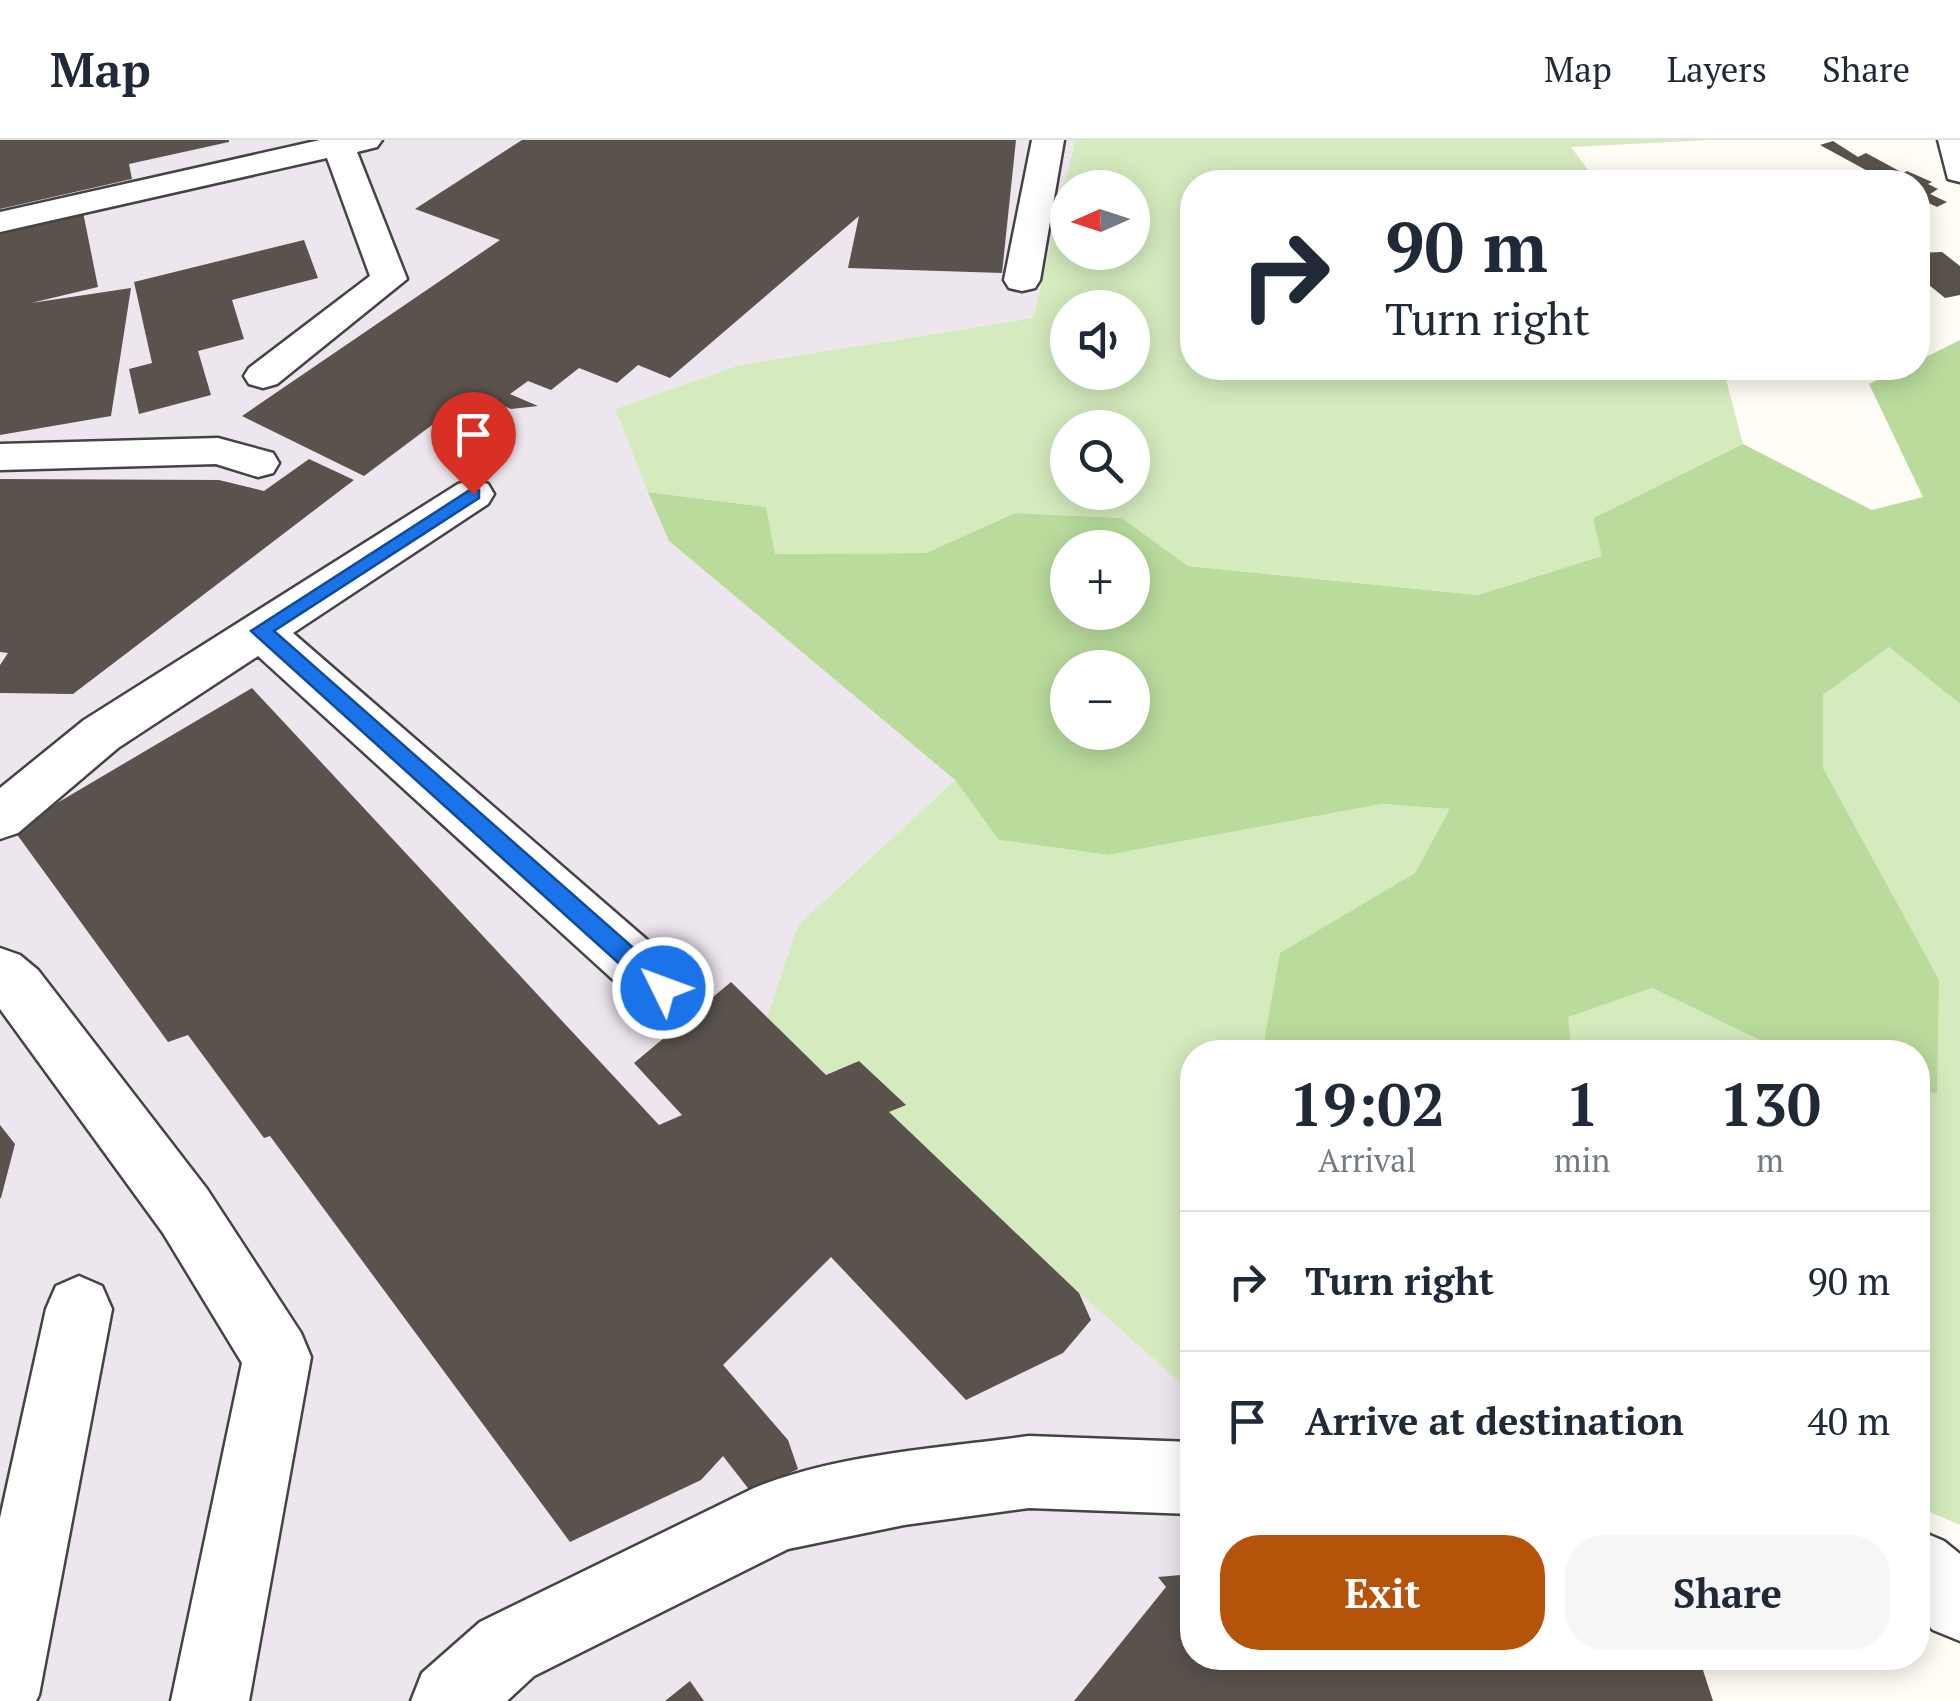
<!DOCTYPE html>
<html lang="en">
<head>
<meta charset="utf-8">
<style>
	:root { --surface:#fff; --page:#f6f6f7; --text:#1f2937; --muted:#747a83; --line:#e0e1e3; --accent:#b45309 }
	body { margin:0; font-family:"PT Serif",serif; background:var(--page); color:var(--text); height:100vh; display:flex; flex-direction:column; font-size:38px; white-space:nowrap }
	* { box-sizing:border-box; margin:0 }
	p { font-size:32px; color:var(--muted) }
	.icon { flex:none; width:55px; height:55px; fill:none; stroke:currentColor; stroke-width:2; stroke-linecap:round; stroke-linejoin:round }
	.map { position:relative; flex:1; overflow:hidden }
	.side { position:absolute; left:1180px; top:900px; width:750px; height:630px; display:flex; flex-direction:column; background:var(--surface); border-radius:40px; box-shadow:0 5px 25px #0003 }
	.side>* { flex:none }
	.top-card { position:absolute; left:1180px; top:30px; width:750px; height:210px; border-radius:40px; box-shadow:0 5px 25px #0003; background:#fff; color:var(--text); overflow:hidden }
	.needle { width:65px; rotate:267deg }
	.controls { position:absolute; left:1050px; top:30px; display:grid; gap:20px }
	.controls a { display:grid; place-items:center; width:100px; height:100px; border-radius:50%; background:var(--surface); box-shadow:0 5px 25px #0003; font-size:50px }
	.pin { position:absolute; display:grid; place-items:center; width:85px; height:85px; color:#fff; margin:-102px -42px; border-radius:50% 50% 50% 0; rotate:-45deg; box-shadow:0 0 10px #0007 }
	.pin .icon { rotate:45deg }
	.me { position:absolute; width:110px; margin:-55px; rotate:312deg; stroke-linejoin:round; filter:drop-shadow(0 0 8px #0008) }
	.turn { display:flex; align-items:center; gap:35px; height:210px; padding:0 40px; font-size:45px }
	.turn .icon { width:130px; height:130px; stroke-width:2.5 }
	.turn b { display:block; font-size:70px; line-height:85px }
	.eta { display:flex; justify-content:space-evenly; align-items:center; height:170px; text-align:center }
	.eta b { font-size:60px; font-weight:800; line-height:70px }
	.cta { display:flex; gap:20px; margin-top:auto; padding:20px 40px }
	.cta a { flex:1; height:115px; border-radius:40px; background:var(--accent); color:#fff; font-size:40px; font-weight:800; line-height:115px; text-align:center }
	.cta a+a { background:var(--page); color:var(--text) }
	ul { padding:0; list-style:none }
	li { display:flex; align-items:center; gap:30px; height:140px; padding:0 40px; border-top:2px solid var(--line) }
	li div { flex:1 }
	li b { display:block; font-size:38px }
	li em { font-style:normal }
	header { display:flex; align-items:center; gap:60px; box-sizing:border-box; height:140px; padding:0 50px; background:var(--surface); border-bottom:2px solid var(--line) }
	header strong { font-size:48px }
	nav { display:flex; gap:55px; margin-inline-start:auto; font-size:35px }
	.map>svg:first-child { display:block }
	.industrial { fill:#eee6ef }
	.green { fill:#d5ebbd; fill-rule:evenodd }
	.forest { fill:#b9dc9c; fill-rule:evenodd }
	.building { fill:#5a524d }
	.lines { fill:none; stroke-linecap:round; stroke-linejoin:round }
	.minor-casing { stroke:#444; stroke-width:5 }
	.minor { fill:#fff; fill-rule:evenodd }
	.route { fill:#1a73e8; stroke:#114b97; stroke-width:2.5 }
</style>
</head>
<body>
<header>
<strong>Map</strong>
<nav><a>Map</a><a>Layers</a><a>Share</a></nav>
</header>
<div class="map">
<svg width="1960" height="1561" viewBox="0 0 1960 1561">
	<rect width="100%" height="100%" fill="#fffdf5"/>
	<path class="industrial" d="M 0,0 L 1075,0 L 1033,178 L 739,225 L 615,269 L 669,401 L 955,640 L 798,785 L 859,921 L 906,965 L 890,973 L 1079,1153 L 1192,1253 L 1192,1518 L 1699,1518 L 1713,1561 L 0,1561 Z"/>
	<path class="green" d="M 1075,0 L 1710,0 L 1571,7 L 1597,42 L 1192,42 L 1192,228 L 1723,228 L 1743,304 L 1593,378 L 1603,416 L 1478,455 L 1188,426 L 1122,378 L 1015,373 L 926,413 L 775,414 L 765,367 L 648,352 L 615,269 L 739,225 L 1033,178 ZM 1068,48 L 1132,48 L 1132,112 L 1068,112 ZM 1068,168 L 1132,168 L 1132,232 L 1068,232 ZM 1068,288 L 1132,288 L 1132,352 L 1068,352 Z
		M 1889,507 L 1960,564 L 1960,1385 L 1918,1367 L 1918,949 L 1936,954 L 1823,628 L 1823,555 Z
		M 955,640 L 1000,700 L 1108,715 L 1382,664 L 1451,669 L 1415,733 L 1281,813 L 1262,912 L 1192,912 L 1192,1253 L 1079,1153 L 889,972 L 905,965 L 859,921 L 826,935 L 767,878 L 798,785 Z
		M 1652,848 L 1784,912 L 1572,912 L 1567,877 Z"/>
	<path class="forest" d="M 1960,200 L 1960,564 L 1889,507 L 1823,555 L 1823,628 L 1939,840 L 1937,954 L 1918,949 L 1918,912 L 1784,912 L 1652,848 L 1568,877 L 1572,912 L 1262,912 L 1280,813 L 1415,733 L 1450,669 L 1382,664 L 1108,715 L 999,700 L 955,640 L 669,401 L 648,352 L 766,367 L 775,414 L 926,413 L 1015,373 L 1122,378 L 1188,426 L 1478,455 L 1602,416 L 1593,378 L 1743,304 L 1872,370 L 1923,357 L 1869,244 L 1903,228 L 1918,228 L 1918,221 ZM 1068,408 L 1132,408 L 1132,472 L 1068,472 ZM 1068,528 L 1132,528 L 1132,592 L 1068,592 Z"/>
	<path class="building" d="M 0,0 L 229,0 L 229,2 L 129,24 L 132,39 L 0,69 Z
		M 522,0 L 1016,0 L 1002,133 L 848,128 L 859,76 L 670,238 L 638,225 L 617,243 L 579,228 L 551,250 L 528,241 L 510,254 L 538,266 L 511,269 L 496,263 L 466,285 L 444,276 L 364,336 L 242,276 L 500,100 L 415,69 Z
		M 1833,1 L 1858,17 L 1866,13 L 1903,33 L 1907,31 L 1932,42 L 1928,44 L 1938,49 L 1930,54 L 1947,62 L 1937,67 L 1918,58 L 1918,42 L 1883,42 L 1872,37 L 1875,35 L 1820,5 Z
		M 83,72 L 98,147 L 31,163 L 131,148 L 111,276 L 0,295 L 0,91 Z
		M 304,100 L 318,138 L 232,160 L 244,199 L 198,211 L 211,255 L 139,274 L 129,229 L 152,223 L 134,142 Z
		M 1942,112 L 1960,126 L 1960,155 L 1945,158 L 1918,136 L 1918,113 Z
		M 309,319 L 354,340 L 73,554 L 0,553 L 0,525 L 8,513 L 0,512 L 0,339 L 219,340 L 264,351 Z
		M 252,548 L 659,985 L 682,975 L 634,923 L 731,842 L 826,935 L 859,921 L 906,965 L 889,972 L 1079,1153 L 1091,1180 L 1063,1213 L 966,1260 L 831,1117 L 723,1225 L 788,1300 L 798,1329 L 751,1352 L 723,1316 L 701,1340 L 570,1402 L 270,996 L 264,998 L 188,895 L 168,902 L 13,689 Z
		M 0,985 L 15,1004 L 1,1058 L 0,1058 Z
		M 1192,1434 L 1192,1518 L 1699,1518 L 1713,1561 L 1074,1561 L 1166,1447 L 1158,1437 Z
		M 690,1541 L 704,1561 L 665,1561 Z"/>
	<g class="lines">
		<defs>
			<path id="minor" d="M 382,0 L 377,7 L 357,12 L 407,139 L 277,244 L 263,248 L 249,244 L 244,236 L 249,228 L 370,136 L 327,18 L 0,92 L 0,72 L 320,0 Z
				M 1032,0 L 1064,0 L 1040,140 L 1035,148 L 1022,151 L 1009,148 L 1004,140 Z
				M 1938,0 L 1960,0 L 1960,42 L 1948,39 Z
				M 218,298 L 273,313 L 279,323 L 273,333 L 258,337 L 216,324 L 0,330 L 0,304 Z
				M 473,340 L 488,344 L 494,354 L 488,364 L 293,493 L 683,831 L 692,849 L 683,867 L 663,875 L 643,867 L 258,516 L 118,608 L 18,693 L 0,699 L 0,648 L 84,580 L 458,344 Z
				M 0,808 L 20,815 L 38,830 L 207,1049 L 301,1193 L 311,1217 L 249,1561 L 171,1561 L 242,1223 L 163,1093 L 0,869 Z
				M 79,1136 L 102,1146 L 112,1169 L 39,1555 L 36,1561 L 0,1561 L 0,1378 L 46,1169 L 56,1146 Z
				M 1029,1296 L 1192,1302 L 1192,1374 L 1029,1368 L 904,1385 L 788,1409 L 534,1536 L 507,1561 L 411,1561 L 422,1533 L 480,1482 L 754,1348 C 836,1314 941,1308 1029,1296 Z
				M 1918,1390 L 1944,1401 L 1960,1414 L 1960,1501 L 1933,1490 L 1918,1476 Z"/>
		</defs>
		<use href="#minor" class="minor-casing"/>
		<use href="#minor" class="minor"/>
	</g>
	<path class="route" d="M 473,348 L 479,350 L 479,358 L 274,491 L 671,841 L 675,848 L 671,856 L 663,859 L 655,856 L 251,491 Z"/>
</svg>
<div class="controls">
<a><svg class="needle" viewBox="-14 -14 28 28"><path d="M0-13l5 13h-10z" fill="#e53935"/><path d="M0 13l5-13h-10z" fill="#747a83"/></svg></a>
<a><svg class="icon" aria-label="sound" viewBox="0 0 24 24"><path d="M4 9h4l5-4v14l-5-4H4zM17 9q2 3 0 6"/></svg></a>
<a><svg class="icon" aria-label="search" viewBox="0 0 24 24"><circle cx="10" cy="10" r="6"/><path d="M15 15l6 6"/></svg></a>
<a>+</a>
<a>−</a>
</div>
<div class="pin" style="left:473px;top:354px;background:#d93025"><svg class="icon" aria-label="arrive" viewBox="0 0 24 24"><path d="M6 21V4h12l-3 4 3 4H6"/></svg></div>
<svg class="me" style="left:663px;top:848px" viewBox="-20 -20 40 40"><circle r="17" fill="#1a73e8" stroke="#fff" stroke-width="3"/><path d="M0-11L8 9 0 5-8 9z" fill="#fff"/></svg>
<div class="top-card">
<div class="turn"><svg class="icon" aria-label="right" viewBox="0 0 24 24"><path d="M7 20v-9h11M14 6l5 5-5 5"/></svg><div><b>90 m</b>Turn right</div></div>
</div>
<section class="side">
<div class="eta">
<div><b>19:02</b><p>Arrival</p></div>
<div><b>1</b><p>min</p></div>
<div><b>130</b><p>m</p></div>
</div>
<ul>
<li><svg class="icon" aria-label="right" viewBox="0 0 24 24"><path d="M7 20v-9h11M14 6l5 5-5 5"/></svg><div><b>Turn right</b></div><em>90 m</em></li>
<li><svg class="icon" aria-label="arrive" viewBox="0 0 24 24"><path d="M6 21V4h12l-3 4 3 4H6"/></svg><div><b>Arrive at destination</b></div><em>40 m</em></li>
</ul>
<div class="cta"><a>Exit</a><a>Share</a></div>
</section>
</div>
</body>
</html>
